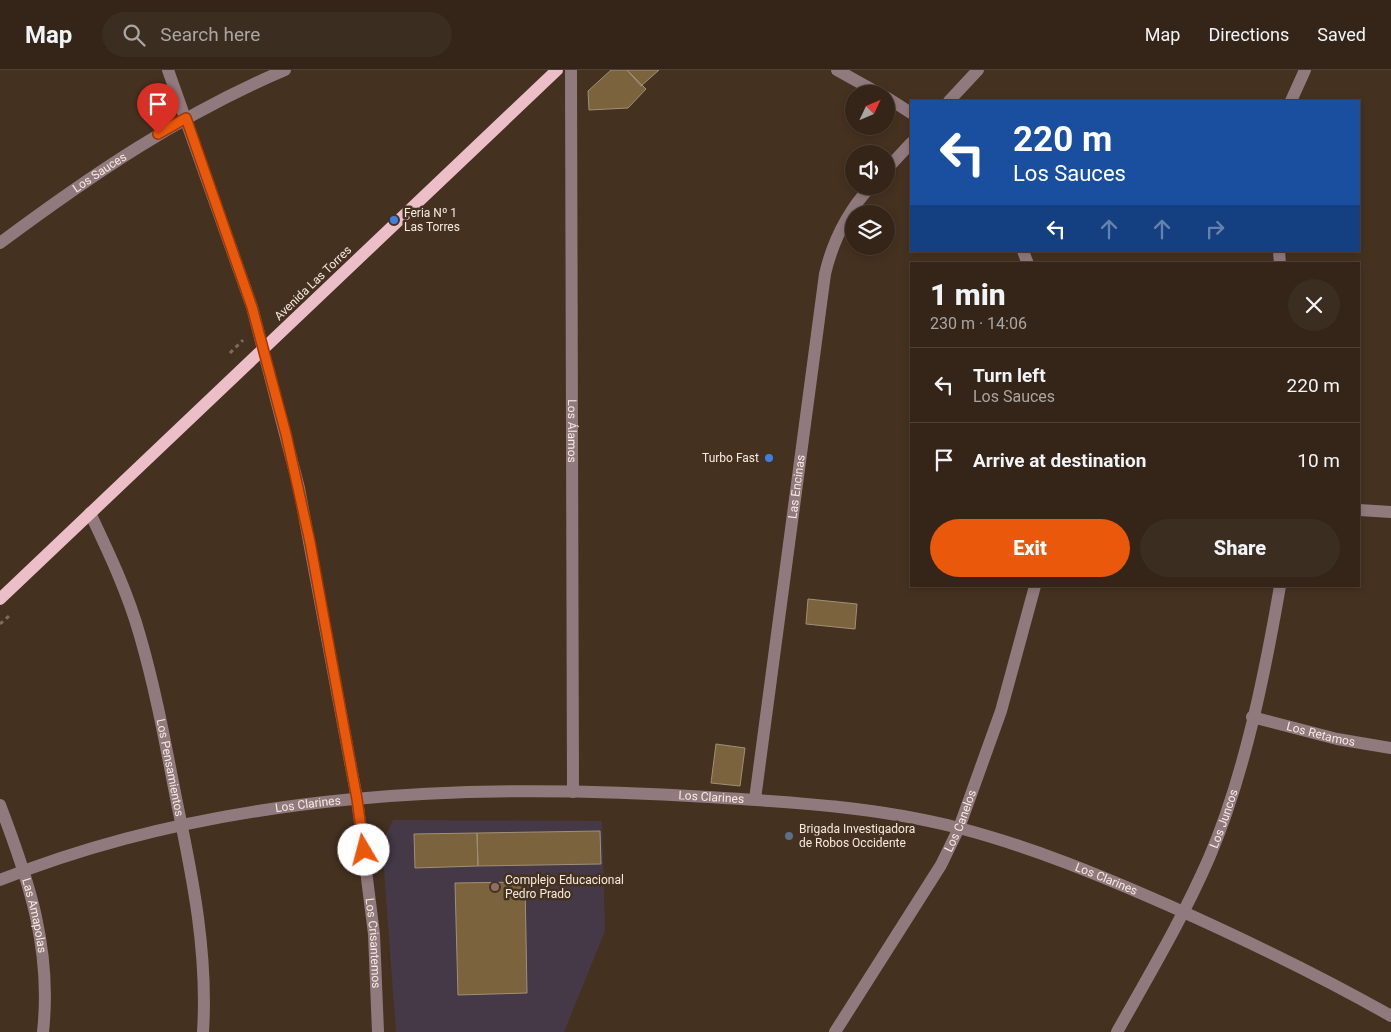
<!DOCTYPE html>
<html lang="en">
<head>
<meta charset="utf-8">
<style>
	:root { --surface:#342518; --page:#3c2d21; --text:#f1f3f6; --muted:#a9a5a2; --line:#4e4237; --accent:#ea580c }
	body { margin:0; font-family:Roboto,sans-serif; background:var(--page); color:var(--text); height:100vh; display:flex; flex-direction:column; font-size:19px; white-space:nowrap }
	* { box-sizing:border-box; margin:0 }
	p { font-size:16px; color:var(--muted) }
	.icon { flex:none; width:28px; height:28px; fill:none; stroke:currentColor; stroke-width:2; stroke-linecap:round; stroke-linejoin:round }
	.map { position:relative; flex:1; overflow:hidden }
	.sheet { position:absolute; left:910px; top:192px; width:450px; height:325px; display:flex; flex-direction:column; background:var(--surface); border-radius:0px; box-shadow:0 2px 8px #0003,0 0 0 1px var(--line) }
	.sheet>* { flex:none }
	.top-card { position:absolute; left:910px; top:30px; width:450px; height:152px; border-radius:0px; box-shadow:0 2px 8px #0003,0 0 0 1px var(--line); background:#1a4fa0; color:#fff; overflow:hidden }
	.needle { width:32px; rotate:46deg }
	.controls { position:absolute; left:845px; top:15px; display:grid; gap:10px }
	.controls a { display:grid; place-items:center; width:50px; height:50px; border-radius:50%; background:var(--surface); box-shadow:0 2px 8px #0003,0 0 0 1px var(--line); font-size:25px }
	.pin { position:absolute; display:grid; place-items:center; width:42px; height:42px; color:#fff; margin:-51px -21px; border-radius:50% 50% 50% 0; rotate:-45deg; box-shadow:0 0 5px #0007 }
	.pin .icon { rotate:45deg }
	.me { position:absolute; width:55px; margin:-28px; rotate:352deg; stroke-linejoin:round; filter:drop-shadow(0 0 4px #0008) }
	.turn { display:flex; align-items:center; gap:18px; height:105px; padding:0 20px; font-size:22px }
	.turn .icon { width:65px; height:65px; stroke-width:2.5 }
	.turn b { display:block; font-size:35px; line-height:42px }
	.lanes { display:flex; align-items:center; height:48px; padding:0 20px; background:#0003; justify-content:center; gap:25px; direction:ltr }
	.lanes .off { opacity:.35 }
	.round { display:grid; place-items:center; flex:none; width:52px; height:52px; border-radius:26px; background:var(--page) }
	.summary { display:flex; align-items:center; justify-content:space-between; height:85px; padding:0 20px }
	h1 { font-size:30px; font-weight:800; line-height:38px }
	.cta { display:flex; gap:10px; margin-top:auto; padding:10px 20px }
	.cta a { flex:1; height:58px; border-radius:30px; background:var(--accent); color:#fff; font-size:20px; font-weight:800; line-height:58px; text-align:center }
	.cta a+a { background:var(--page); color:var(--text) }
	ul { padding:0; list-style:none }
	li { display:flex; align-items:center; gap:15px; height:75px; padding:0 20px; border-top:1px solid var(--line) }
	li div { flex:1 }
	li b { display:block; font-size:19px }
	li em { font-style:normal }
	header { display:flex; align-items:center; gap:30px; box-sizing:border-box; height:70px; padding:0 25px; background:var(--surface); border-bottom:1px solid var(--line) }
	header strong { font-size:24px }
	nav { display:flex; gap:28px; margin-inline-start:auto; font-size:18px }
	.search { width:350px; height:45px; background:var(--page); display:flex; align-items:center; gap:12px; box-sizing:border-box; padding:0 18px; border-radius:28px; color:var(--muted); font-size:19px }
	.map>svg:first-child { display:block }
	.education { fill:#453947 }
	.building { fill:#7b633d; stroke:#a09077 }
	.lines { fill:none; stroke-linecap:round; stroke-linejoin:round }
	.path { stroke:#7e6c5d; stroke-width:3; stroke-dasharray:4 4; stroke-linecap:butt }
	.minor { stroke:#917a7e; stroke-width:12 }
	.major { stroke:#ecbec7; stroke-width:12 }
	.route-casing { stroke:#983908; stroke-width:12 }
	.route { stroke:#ea580c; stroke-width:9 }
	.shop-dot { fill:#3f7fe0; stroke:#453120; stroke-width:2 }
	.service-dot { fill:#5c6f8a; stroke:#453120; stroke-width:2 }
	.education-dot { fill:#8d6e63; stroke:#453120; stroke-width:2 }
	.labels { text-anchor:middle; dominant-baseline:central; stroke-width:5; stroke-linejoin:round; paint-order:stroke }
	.street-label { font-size:12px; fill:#f7eae0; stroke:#453120 }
	.poi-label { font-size:12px; fill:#f7eae0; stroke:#453120; text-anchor:start }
</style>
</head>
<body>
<header>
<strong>Map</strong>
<div class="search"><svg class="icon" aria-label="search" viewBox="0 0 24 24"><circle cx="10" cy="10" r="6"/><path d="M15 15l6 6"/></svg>Search here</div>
<nav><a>Map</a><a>Directions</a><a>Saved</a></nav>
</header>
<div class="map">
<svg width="1391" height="962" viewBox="0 0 1391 962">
	<rect width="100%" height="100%" fill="#453120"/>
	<path class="education" d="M 393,750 L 602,751 L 605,861 L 564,962 L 396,962 L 382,773 Z"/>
	<path class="building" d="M 611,0 L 627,0 L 646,19 L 628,38 L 589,40 L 588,21 Z
		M 627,0 L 659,0 L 641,16 Z
		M 808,529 L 857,534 L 855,559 L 806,554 Z
		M 716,674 L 745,678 L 740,716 L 711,713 Z
		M 600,761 L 601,794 L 478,796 L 477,763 Z
		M 477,763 L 478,796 L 415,798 L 414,764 Z
		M 525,812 L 527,923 L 458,925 L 455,813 Z"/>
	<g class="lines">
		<path class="path" d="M 230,283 L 243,270
			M 0,554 L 9,546"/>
		<g class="minor">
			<path id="s1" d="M 168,0 L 252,237 L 299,418 L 357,729 L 374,864 L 378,962"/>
			<path id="s2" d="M 571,0 L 573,722"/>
			<path d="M 837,0 L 880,24"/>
			<path d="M 886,27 L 911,43"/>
			<path d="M 949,31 L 978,0"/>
			<path d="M 1291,31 L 1305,0"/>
			<path d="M 886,100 L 911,73"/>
			<path id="s3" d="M 0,173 C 90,106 181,44 285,0"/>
			<path d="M 1023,181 L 1028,194"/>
			<path d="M 1279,181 L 1280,194"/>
			<path d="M 1359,440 L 1391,442"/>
			<path id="s4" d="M 90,443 C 109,483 128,523 140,566 C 156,621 166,677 177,733 C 193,809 208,884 203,962"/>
			<path id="s5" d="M 1252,647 L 1337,669 L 1391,678"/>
			<path id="s6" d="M 755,729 L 825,204 C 833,170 847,142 871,116"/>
			<path id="s7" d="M 0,735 C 29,811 52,879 43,962"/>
			<path id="s8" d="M 0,810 C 223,721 471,712 708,727 C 792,732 877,737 959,758 C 1032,777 1102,806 1170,836 C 1246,870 1319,905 1391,946"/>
			<path id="s9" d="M 835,962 L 941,795 L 959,758 L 1001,641 L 1035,516"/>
			<path id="s10" d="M 1117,962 C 1149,905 1183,848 1209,788 C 1244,707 1265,603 1280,516"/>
		</g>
		<path class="major" d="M 0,529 L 557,0"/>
	</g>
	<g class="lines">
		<defs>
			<path id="route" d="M 158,64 L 186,48 L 252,237 L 286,364 L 310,472 L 357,729 L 364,780"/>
		</defs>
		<use href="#route" class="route-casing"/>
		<use href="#route" class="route"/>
	</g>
	<g class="shop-dot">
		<circle cx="394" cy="150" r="5"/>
		<circle cx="769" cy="388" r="5"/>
	</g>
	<circle class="service-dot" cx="789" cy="766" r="5"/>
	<circle class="education-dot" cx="495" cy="817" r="5"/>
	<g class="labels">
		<g class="street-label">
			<text stroke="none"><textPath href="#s3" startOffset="122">Los Sauces</textPath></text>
			<text transform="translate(313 213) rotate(-44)">Avenida Las Torres</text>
			<text stroke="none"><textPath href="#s2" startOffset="361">Los Álamos</textPath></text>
			<text stroke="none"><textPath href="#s6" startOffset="315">Las Encinas</textPath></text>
			<text stroke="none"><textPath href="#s5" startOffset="71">Los Retamos</textPath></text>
			<text stroke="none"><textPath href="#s4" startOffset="268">Los Pensamientos</textPath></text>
			<text stroke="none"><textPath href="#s8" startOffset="722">Los Clarines</textPath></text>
			<text stroke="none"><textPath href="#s8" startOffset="318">Los Clarines</textPath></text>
			<text stroke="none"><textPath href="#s10" startOffset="239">Los Juncos</textPath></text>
			<text stroke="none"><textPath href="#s9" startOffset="246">Los Canelos</textPath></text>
			<text stroke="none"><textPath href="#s8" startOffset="1128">Los Clarines</textPath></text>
			<text stroke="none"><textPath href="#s7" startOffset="116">Las Amapolas</textPath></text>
			<text stroke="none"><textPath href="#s1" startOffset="900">Los Crisantemos</textPath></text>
		</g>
		<g class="poi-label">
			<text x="404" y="143">Feria Nº 1<tspan x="404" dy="14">Las Torres</tspan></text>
			<text x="759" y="388" text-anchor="end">Turbo Fast</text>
			<text x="799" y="759">Brigada Investigadora<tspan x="799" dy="14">de Robos Occidente</tspan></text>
			<text x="505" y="810">Complejo Educacional<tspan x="505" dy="14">Pedro Prado</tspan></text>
		</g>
	</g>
</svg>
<div class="controls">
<a><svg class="needle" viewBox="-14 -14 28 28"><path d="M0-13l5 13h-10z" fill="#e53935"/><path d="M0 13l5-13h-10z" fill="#a9a5a2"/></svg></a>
<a><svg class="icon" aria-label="sound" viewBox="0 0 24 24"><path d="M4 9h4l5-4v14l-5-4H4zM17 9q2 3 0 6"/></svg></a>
<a><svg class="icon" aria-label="layers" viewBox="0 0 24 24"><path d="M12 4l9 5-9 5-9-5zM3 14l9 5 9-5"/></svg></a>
</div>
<div class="pin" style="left:158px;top:64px;background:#d93025"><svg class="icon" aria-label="arrive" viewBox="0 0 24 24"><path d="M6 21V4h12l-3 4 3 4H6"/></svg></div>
<svg class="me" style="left:364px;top:780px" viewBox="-20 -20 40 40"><circle r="19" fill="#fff"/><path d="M0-13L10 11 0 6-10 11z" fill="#ea580c"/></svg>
<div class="top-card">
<div class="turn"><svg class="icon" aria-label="left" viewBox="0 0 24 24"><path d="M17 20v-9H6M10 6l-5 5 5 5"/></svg><div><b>220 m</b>Los Sauces</div></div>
<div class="lanes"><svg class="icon" aria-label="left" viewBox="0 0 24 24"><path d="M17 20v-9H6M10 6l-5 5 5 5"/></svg><svg class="icon off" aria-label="ahead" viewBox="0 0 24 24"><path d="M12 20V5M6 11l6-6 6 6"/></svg><svg class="icon off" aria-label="ahead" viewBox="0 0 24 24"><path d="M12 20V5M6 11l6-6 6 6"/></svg><svg class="icon off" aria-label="right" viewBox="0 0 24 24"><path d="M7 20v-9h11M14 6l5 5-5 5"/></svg></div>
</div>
<section class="sheet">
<div class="summary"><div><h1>1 min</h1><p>230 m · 14:06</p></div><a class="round"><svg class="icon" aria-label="close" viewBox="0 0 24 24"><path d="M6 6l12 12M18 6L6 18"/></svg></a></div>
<ul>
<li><svg class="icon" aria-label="left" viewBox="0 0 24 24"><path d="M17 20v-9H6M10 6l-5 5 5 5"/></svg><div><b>Turn left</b><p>Los Sauces</p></div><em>220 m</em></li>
<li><svg class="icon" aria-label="arrive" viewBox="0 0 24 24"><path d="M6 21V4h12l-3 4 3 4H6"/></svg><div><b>Arrive at destination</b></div><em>10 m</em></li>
</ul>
<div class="cta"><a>Exit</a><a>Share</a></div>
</section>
</div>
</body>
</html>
